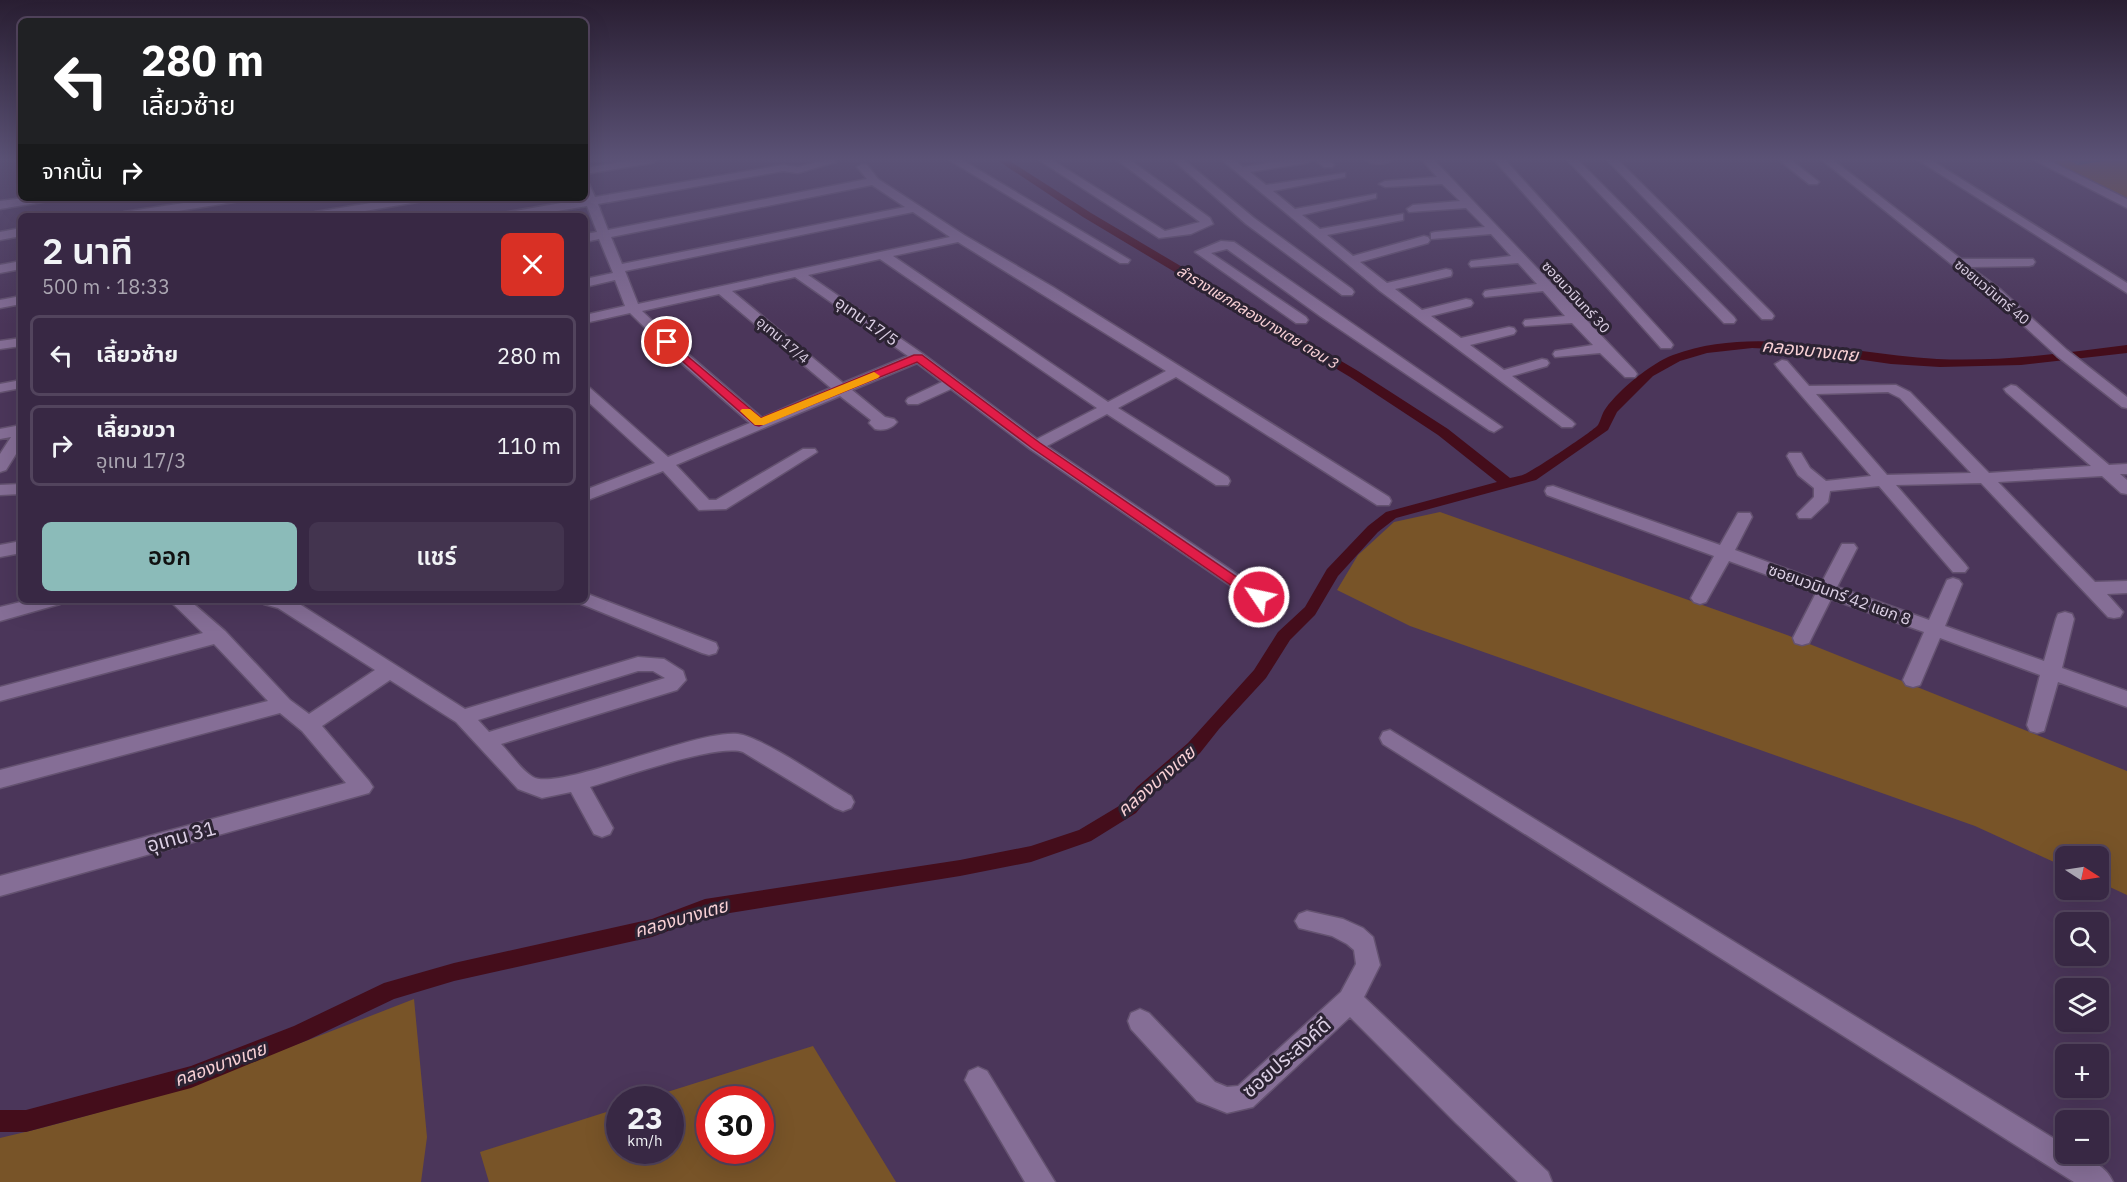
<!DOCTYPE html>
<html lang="th">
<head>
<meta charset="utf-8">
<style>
	:root { --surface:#382844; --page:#43344f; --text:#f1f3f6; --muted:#aba6b2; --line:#52445d; --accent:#8bbbb9 }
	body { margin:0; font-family:"IBM Plex Sans","Noto Sans Thai",sans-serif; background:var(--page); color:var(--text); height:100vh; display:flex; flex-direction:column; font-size:22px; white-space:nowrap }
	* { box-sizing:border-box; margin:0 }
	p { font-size:20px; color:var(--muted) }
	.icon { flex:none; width:33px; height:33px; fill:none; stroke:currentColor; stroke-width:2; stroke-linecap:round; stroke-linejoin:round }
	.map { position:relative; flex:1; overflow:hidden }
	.drawer { position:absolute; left:18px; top:213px; width:570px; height:390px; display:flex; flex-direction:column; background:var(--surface); border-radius:9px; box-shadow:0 6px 24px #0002,0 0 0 2px var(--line) }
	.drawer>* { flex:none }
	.guide { position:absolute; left:18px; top:18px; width:570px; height:183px; border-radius:9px; box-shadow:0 6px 24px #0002,0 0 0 2px var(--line); background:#202124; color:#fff; overflow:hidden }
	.needle { width:39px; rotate:102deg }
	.buttons { position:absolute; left:2055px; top:846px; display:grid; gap:12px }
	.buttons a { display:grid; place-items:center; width:54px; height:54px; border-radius:9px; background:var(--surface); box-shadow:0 6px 24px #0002,0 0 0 2px var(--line); font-size:30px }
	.speed { position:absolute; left:606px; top:1086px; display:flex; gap:12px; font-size:30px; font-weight:700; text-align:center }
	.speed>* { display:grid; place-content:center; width:78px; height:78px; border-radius:50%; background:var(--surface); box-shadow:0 6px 24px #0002,0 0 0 2px var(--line); line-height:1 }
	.speed small { font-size:15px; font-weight:400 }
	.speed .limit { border:9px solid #d22; background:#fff; color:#111 }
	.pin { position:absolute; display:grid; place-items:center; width:51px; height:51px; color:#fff; margin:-26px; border:3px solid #fff; border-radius:50%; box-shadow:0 2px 6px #0007 }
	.me { position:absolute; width:66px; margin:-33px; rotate:304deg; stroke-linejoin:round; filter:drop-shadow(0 0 4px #0008) }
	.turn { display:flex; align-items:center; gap:21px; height:126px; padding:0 24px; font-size:27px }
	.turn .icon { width:78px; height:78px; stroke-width:2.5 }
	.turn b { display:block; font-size:42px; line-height:51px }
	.then { display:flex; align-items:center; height:57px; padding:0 24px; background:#0003; gap:12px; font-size:22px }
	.round { display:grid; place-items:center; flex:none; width:63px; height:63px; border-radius:9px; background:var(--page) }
	.head { display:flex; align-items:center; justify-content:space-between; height:102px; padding:0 24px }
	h1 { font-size:36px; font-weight:600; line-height:45px }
	.primary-button { display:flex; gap:12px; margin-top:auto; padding:12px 24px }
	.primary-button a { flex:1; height:69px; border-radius:9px; background:var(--accent); color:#111; font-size:24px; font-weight:600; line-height:69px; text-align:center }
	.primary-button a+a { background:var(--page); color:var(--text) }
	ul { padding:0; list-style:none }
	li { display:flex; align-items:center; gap:18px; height:81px; margin:0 12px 9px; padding:0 12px; border:3px solid var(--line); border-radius:9px }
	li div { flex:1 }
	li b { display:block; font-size:22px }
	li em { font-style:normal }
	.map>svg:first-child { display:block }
	.green { fill:#785428; fill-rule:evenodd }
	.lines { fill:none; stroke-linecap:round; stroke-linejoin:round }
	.canal { fill:#440d1b; fill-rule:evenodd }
	.minor-casing { stroke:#645270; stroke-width:3 }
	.minor { fill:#856e96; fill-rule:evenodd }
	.wall { fill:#25726e }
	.shaded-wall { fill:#1e5c5a }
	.route { fill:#e11d48; stroke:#92132f; stroke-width:1.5 }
	.slow { fill:#f59e0b }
	.labels { text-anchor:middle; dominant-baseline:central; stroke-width:6; stroke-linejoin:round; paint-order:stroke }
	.far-street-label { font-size:14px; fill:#dbcfe4; stroke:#2c2333 }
	.far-water-label { font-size:15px; font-style:italic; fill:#f8d0d5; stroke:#2c2333 }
	.street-label { font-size:16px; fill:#dbcfe4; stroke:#2c2333 }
	.water-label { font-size:18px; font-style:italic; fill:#f8d0d5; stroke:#2c2333 }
	.near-street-label { font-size:20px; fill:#dbcfe4; stroke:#2c2333 }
</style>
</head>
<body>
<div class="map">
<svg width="2127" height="1182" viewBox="0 0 2127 1182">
	<rect width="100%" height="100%" fill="#4b365a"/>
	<path class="green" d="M 2047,160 L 2127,160 L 2127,200 Z
		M 1440,512 L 1787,635 L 2127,771 L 2127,895 L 2099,882 L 2098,856 L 2066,856 L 2065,867 L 1975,826 L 1410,626 L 1337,590 L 1358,555 L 1394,522 Z
		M 414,999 L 427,1137 L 421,1182 L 0,1182 L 0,1138 C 142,1106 278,1052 414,999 Z
		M 813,1046 L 896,1182 L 489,1182 L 480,1152 L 619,1108 L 620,1150 L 670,1150 L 670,1100 L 645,1099 ZM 710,1100 L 760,1100 L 760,1150 L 710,1150 Z"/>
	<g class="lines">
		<path class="canal" d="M 997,160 L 1008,160 L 1091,213 L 1358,371 L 1448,429 L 1510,478 C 1515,477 1522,476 1527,473 C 1537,468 1592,432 1598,425 C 1601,420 1602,413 1606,408 C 1620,389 1650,364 1673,355 C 1759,324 1850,355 1937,359 C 2001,362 2064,353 2127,345 L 2127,353 L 2021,365 L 1940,367 L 1891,364 L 1794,350 L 1752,348 L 1707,353 L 1680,361 L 1653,376 L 1617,412 L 1608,430 L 1536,480 L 1396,518 L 1378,532 L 1338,576 L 1315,615 L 1290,640 L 1266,678 L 1219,729 L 1200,753 L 1149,797 L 1136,813 L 1091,841 L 1031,862 L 960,876 L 705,917 L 652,937 L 454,981 L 394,999 L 308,1040 L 191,1088 L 26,1132 L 0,1132 L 0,1110 L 26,1110 L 191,1066 L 294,1026 L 384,983 L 454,963 L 652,919 L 705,899 L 960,860 L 1031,846 L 1079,830 L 1124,803 L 1137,787 L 1188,743 L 1254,670 L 1278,632 L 1305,607 L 1327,569 L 1368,526 L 1386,512 L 1497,482 L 1438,435 L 1350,377 L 1083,217 Z"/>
		<defs>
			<path id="minor" d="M 634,160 L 658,160 L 652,163 L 585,174 L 585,168 Z
				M 826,160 L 834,160 L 836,162 L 798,173 L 783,171 L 598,204 L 608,230 L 867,179 L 857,167 L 863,164 L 867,165 L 878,179 L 964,235 L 1053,287 L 1389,497 L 1391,501 L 1389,505 L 1377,505 L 1176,377 L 1118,408 L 1228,477 L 1230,481 L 1228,485 L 1216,485 L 1107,414 L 1047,446 L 1265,593 L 1268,597 L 1265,601 L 1259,603 L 1253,601 L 1030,449 L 951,389 L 918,404 L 908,404 L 906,401 L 908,398 L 942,382 L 917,363 L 852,390 L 885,417 L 894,419 L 897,422 C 892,429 882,431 875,429 L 869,423 L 871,420 L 840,396 L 676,465 L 709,500 L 716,500 L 803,449 L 815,449 L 817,452 L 726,509 L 699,510 L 663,471 L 585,501 L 585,490 L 655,463 L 585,399 L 585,387 L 590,388 L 668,457 L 750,423 L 679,361 L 630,313 L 585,323 L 585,315 L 625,306 L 615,280 L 585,287 L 585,279 L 613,273 L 599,239 L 585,242 L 585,234 L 597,232 L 587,206 L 528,216 L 501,216 L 503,213 L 584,199 L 585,183 L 589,184 L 595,197 L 783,165 L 798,167 ZM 872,185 L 905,207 L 622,264 L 611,237 ZM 913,212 L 950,237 L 638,304 L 625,271 ZM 958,242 L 1166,371 L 1108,402 L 893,256 ZM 880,259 L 1097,408 L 1037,439 L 923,354 L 808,275 ZM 795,277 L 908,356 L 843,383 L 732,291 ZM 719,294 L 831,388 L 762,418 L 689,355 L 642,311 Z
				M 949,160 L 962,160 L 1130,260 L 1128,263 L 1120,263 Z
				M 1039,160 L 1052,160 L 1165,231 L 1200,222 L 1117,160 L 1130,160 L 1210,218 L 1213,224 L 1191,234 L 1159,238 Z
				M 1173,160 L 1184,160 L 1254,218 L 1352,289 L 1354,292 L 1352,295 L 1342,295 L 1246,224 Z
				M 1222,160 L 1234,160 L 1243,167 L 1288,160 L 1313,160 L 1307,163 L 1250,172 L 1266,185 L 1345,173 L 1345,177 L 1273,191 L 1295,209 L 1376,194 L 1376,198 L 1302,215 L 1320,229 L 1403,214 L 1403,220 L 1327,235 L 1353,256 L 1424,236 L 1428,237 L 1430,240 L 1428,243 L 1360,262 L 1387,283 L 1446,269 L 1451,270 L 1452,273 L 1451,276 L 1395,289 L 1422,310 L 1466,299 L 1471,300 L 1473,303 L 1471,306 L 1431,316 L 1461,338 L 1509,327 L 1514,328 L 1516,331 L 1514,334 L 1470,345 L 1504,370 L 1542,359 L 1547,360 L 1549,363 L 1547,366 L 1512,376 L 1572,421 L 1575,424 L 1572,427 L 1562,427 L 1380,291 Z
				M 1315,160 L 1328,160 L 1334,165 L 1332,167 L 1324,167 Z
				M 1366,160 L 1392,160 C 1386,165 1372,165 1366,160 Z
				M 1422,160 L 1434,160 L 1635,371 L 1637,374 L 1635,377 L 1625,377 L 1600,353 L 1555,357 L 1553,354 L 1555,351 L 1593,345 L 1572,323 L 1525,326 L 1523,323 L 1525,320 L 1565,316 L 1543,291 L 1485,297 L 1483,294 L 1485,291 L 1490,290 L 1537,284 L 1518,263 L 1471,267 L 1469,264 L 1471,261 L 1511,256 L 1491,234 L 1431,239 L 1431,233 L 1435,232 L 1485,227 L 1466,208 L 1409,212 L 1407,209 L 1413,205 L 1460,201 L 1442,184 L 1385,187 L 1379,184 L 1385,181 L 1437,177 Z
				M 1494,160 L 1505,160 L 1671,342 L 1673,345 L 1671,348 L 1661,348 Z
				M 1567,160 L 1578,160 L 1734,317 L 1736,320 L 1734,323 L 1724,323 Z
				M 1607,160 L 1618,160 L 1772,313 L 1774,316 L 1772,319 L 1762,319 Z
				M 1779,160 L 1791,160 L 1819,182 L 1817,184 L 1809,184 Z
				M 1822,160 L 1833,160 L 1961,259 L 2033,259 L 2035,262 L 2033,265 L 2029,266 L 1970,267 L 2001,290 L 2067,350 L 2127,397 L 2127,408 L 2122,407 L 2057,356 L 1991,296 Z
				M 1918,160 L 1931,160 L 2127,283 L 2127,293 Z
				M 2034,160 L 2048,160 L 2127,199 L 2127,208 Z
				M 24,198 L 54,198 L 48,201 L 0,209 L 0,201 Z
				M 217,198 L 246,198 L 240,201 L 147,216 L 118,216 L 124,212 Z
				M 402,198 L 429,198 L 423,201 L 336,216 L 309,216 L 315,212 Z
				M 21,228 L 21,236 L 0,240 L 0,232 Z
				M 1221,241 L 1234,242 L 1502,427 L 1494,432 L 1489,430 L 1320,316 L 1227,249 L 1211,253 L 1306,317 L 1308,320 L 1306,323 L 1296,323 L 1195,252 Z
				M 21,261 L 21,269 L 0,273 L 0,265 Z
				M 21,296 L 21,304 L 0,308 L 0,300 Z
				M 21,338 L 21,346 L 0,349 L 0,341 Z
				M 1782,360 L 1787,361 L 1809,386 L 1896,385 L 1910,392 L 1989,473 L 2091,466 L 2006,392 L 2004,389 L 2011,385 L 2016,386 L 2109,465 L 2127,464 L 2127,474 L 2120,474 L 2127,480 L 2127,494 L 2121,493 L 2102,476 L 1998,482 L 2095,582 L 2127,581 L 2127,593 L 2107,594 L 2123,612 L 2120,617 L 2114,618 L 2108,617 L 1981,483 L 1896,485 L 1965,564 L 1968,568 L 1965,572 L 1953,572 L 1879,486 L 1830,491 L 1828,502 L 1811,518 L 1799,518 L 1797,514 L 1814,497 L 1814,488 L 1798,475 L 1787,456 L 1789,453 L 1801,453 L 1810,468 L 1826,481 L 1871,476 L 1777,367 L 1775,364 ZM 1888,392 L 1900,398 L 1971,473 L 1887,475 L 1816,394 Z
				M 21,380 L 21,388 L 0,392 L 0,384 Z
				M 21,425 L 21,446 L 6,470 L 0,472 L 0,454 L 11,437 L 0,439 L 0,429 Z
				M 21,484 L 21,494 L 0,495 L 0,485 Z
				M 1553,486 L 1720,545 L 1738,513 L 1750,513 L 1752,517 L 1735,550 L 1822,582 L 1842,544 L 1854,544 L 1857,548 L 1837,587 L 1929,620 L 1947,580 L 1953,578 L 1959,580 L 1962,584 L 1945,626 L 2044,661 L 2056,619 L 2058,614 L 2065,612 L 2072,614 L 2074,619 L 2062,668 L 2127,691 L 2127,707 L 2058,682 L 2044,731 L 2037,733 L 2030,731 L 2027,725 L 2040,675 L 1940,638 L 1920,685 L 1913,687 L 1906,685 L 1903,680 L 1924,632 L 1831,599 L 1809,643 L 1802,645 L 1795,643 L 1793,638 L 1816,593 L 1729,561 L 1706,602 L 1700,604 L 1694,602 L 1691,598 L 1714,556 L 1547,495 L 1545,491 L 1547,487 Z
				M 21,541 L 21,553 L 0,557 L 0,545 Z
				M 585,593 L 716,643 L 718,648 L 716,653 L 709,655 L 702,653 L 579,603 L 577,600 L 585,600 Z
				M 29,600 L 63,600 L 60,604 L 0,621 L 0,607 Z
				M 169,600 L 189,600 L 225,631 L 290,700 L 309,714 L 375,670 L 278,608 L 264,604 L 261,600 L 293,600 L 465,709 L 638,657 L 664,659 L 683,671 L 686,680 L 677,690 L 501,744 C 511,754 521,770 533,777 C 557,792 697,729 738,734 C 762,737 827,782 851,796 L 854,802 L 851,808 L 843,811 L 835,808 L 743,752 C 718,743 620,778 590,787 L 613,828 L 610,834 L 602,837 L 594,834 L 571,792 L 542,798 L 518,789 L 456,722 L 390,680 L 322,726 L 369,781 L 373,787 L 369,793 L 0,896 L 0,876 L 346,783 L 302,731 L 280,713 L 0,788 L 0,770 L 268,701 L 214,644 L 0,701 L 0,687 L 203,633 ZM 638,671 L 653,671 L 665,678 L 489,732 L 478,720 Z
				M 1390,730 L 2066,1146 L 2066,1154 C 2083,1154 2106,1165 2113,1182 L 2074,1182 L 1383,744 L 1380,738 L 1383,732 Z
				M 1307,911 L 1343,919 L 1363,928 L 1373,937 L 1380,965 L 1364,997 L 1548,1172 L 1552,1182 L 1518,1182 L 1456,1123 L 1350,1017 L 1253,1107 L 1227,1113 L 1197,1101 L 1131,1029 L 1128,1021 L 1131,1013 L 1140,1009 L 1149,1013 L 1215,1082 L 1227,1087 L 1238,1086 L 1341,992 L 1356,964 L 1354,950 L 1347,944 L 1332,936 L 1299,928 L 1295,921 L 1299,914 Z
				M 978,1067 L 987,1071 L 1055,1182 L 1025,1182 L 965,1080 L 969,1071 Z"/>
		</defs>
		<use href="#minor" class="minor-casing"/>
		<use href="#minor" class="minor"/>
	</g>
	<path class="wall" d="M 2068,160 L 2104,160 L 2103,161 L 2078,165 Z"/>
	<path class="shaded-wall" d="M 2081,160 L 2104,160 L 2103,161 L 2078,165 Z"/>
	<linearGradient id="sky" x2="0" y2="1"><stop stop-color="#291e32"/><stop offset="0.49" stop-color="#5b5276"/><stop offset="1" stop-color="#5b5276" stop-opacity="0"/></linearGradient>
	<rect width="2127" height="325" fill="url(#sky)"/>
	<path class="route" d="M 667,339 L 761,418 L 914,355 L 922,355 L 1040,443 L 1266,597 L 1264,601 L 1254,601 L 1032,448 L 917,362 L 759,426 L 755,425 L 663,344 L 662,342 Z"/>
	<path class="slow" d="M 874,372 L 880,376 L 878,378 L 764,425 L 755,425 L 740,411 L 742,409 L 750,409 L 761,418 Z"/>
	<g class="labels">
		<g class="far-street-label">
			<text transform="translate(1992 292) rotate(40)">ซอยนวมินทร์ 40</text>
			<text transform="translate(1576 297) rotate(47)">ซอยนวมินทร์ 30</text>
			<text transform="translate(783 340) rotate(40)">อุเทน 17/4</text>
		</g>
		<g class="far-water-label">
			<text transform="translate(1258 317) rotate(31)">ลำรางแยกคลองบางเตย ตอน 3</text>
		</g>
		<g class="street-label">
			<text transform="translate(867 321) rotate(35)">อุเทน 17/5</text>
			<text transform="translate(1840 594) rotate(20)">ซอยนวมินทร์ 42 แยก 8</text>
		</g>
		<g class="water-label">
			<text transform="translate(1810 350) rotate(6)">คลองบางเตย</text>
			<text transform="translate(1156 781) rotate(-41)">คลองบางเตย</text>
			<text transform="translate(681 918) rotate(-16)">คลองบางเตย</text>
			<text transform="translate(220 1064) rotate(-20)">คลองบางเตย</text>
		</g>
		<g class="near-street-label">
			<text transform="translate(181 836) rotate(-15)">อุเทน 31</text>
			<text transform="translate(1286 1057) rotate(-41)">ซอยประสงค์ดี</text>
		</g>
	</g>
</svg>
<div class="buttons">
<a><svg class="needle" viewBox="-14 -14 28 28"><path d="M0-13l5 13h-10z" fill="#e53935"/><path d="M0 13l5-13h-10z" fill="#aba6b2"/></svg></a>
<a><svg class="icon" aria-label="search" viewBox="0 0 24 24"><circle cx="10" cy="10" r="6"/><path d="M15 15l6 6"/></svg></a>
<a><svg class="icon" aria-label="layers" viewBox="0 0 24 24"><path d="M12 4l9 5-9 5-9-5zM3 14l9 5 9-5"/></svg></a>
<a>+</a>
<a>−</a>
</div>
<div class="speed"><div>23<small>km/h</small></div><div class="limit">30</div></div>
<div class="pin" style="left:667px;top:342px;background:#d93025"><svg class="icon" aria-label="arrive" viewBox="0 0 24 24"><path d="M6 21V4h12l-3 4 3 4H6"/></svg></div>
<svg class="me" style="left:1259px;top:597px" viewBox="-20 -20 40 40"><circle r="17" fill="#e11d48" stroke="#fff" stroke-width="3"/><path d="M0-11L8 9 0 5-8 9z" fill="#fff"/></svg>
<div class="guide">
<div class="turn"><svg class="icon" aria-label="left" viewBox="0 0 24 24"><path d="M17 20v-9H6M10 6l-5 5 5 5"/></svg><div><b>280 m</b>เลี้ยวซ้าย</div></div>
<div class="then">จากนั้น<svg class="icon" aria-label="right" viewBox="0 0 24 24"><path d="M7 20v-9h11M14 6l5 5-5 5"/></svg></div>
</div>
<section class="drawer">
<div class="head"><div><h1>2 นาที</h1><p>500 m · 18:33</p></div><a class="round" style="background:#d93025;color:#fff"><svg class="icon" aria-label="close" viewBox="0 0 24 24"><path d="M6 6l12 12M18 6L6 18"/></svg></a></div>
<ul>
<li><svg class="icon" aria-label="left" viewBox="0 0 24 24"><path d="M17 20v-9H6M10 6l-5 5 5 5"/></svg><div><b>เลี้ยวซ้าย</b></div><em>280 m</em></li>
<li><svg class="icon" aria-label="right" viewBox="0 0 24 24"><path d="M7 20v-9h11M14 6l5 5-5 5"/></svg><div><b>เลี้ยวขวา</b><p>อุเทน 17/3</p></div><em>110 m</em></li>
</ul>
<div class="primary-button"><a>ออก</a><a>แชร์</a></div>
</section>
</div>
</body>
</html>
